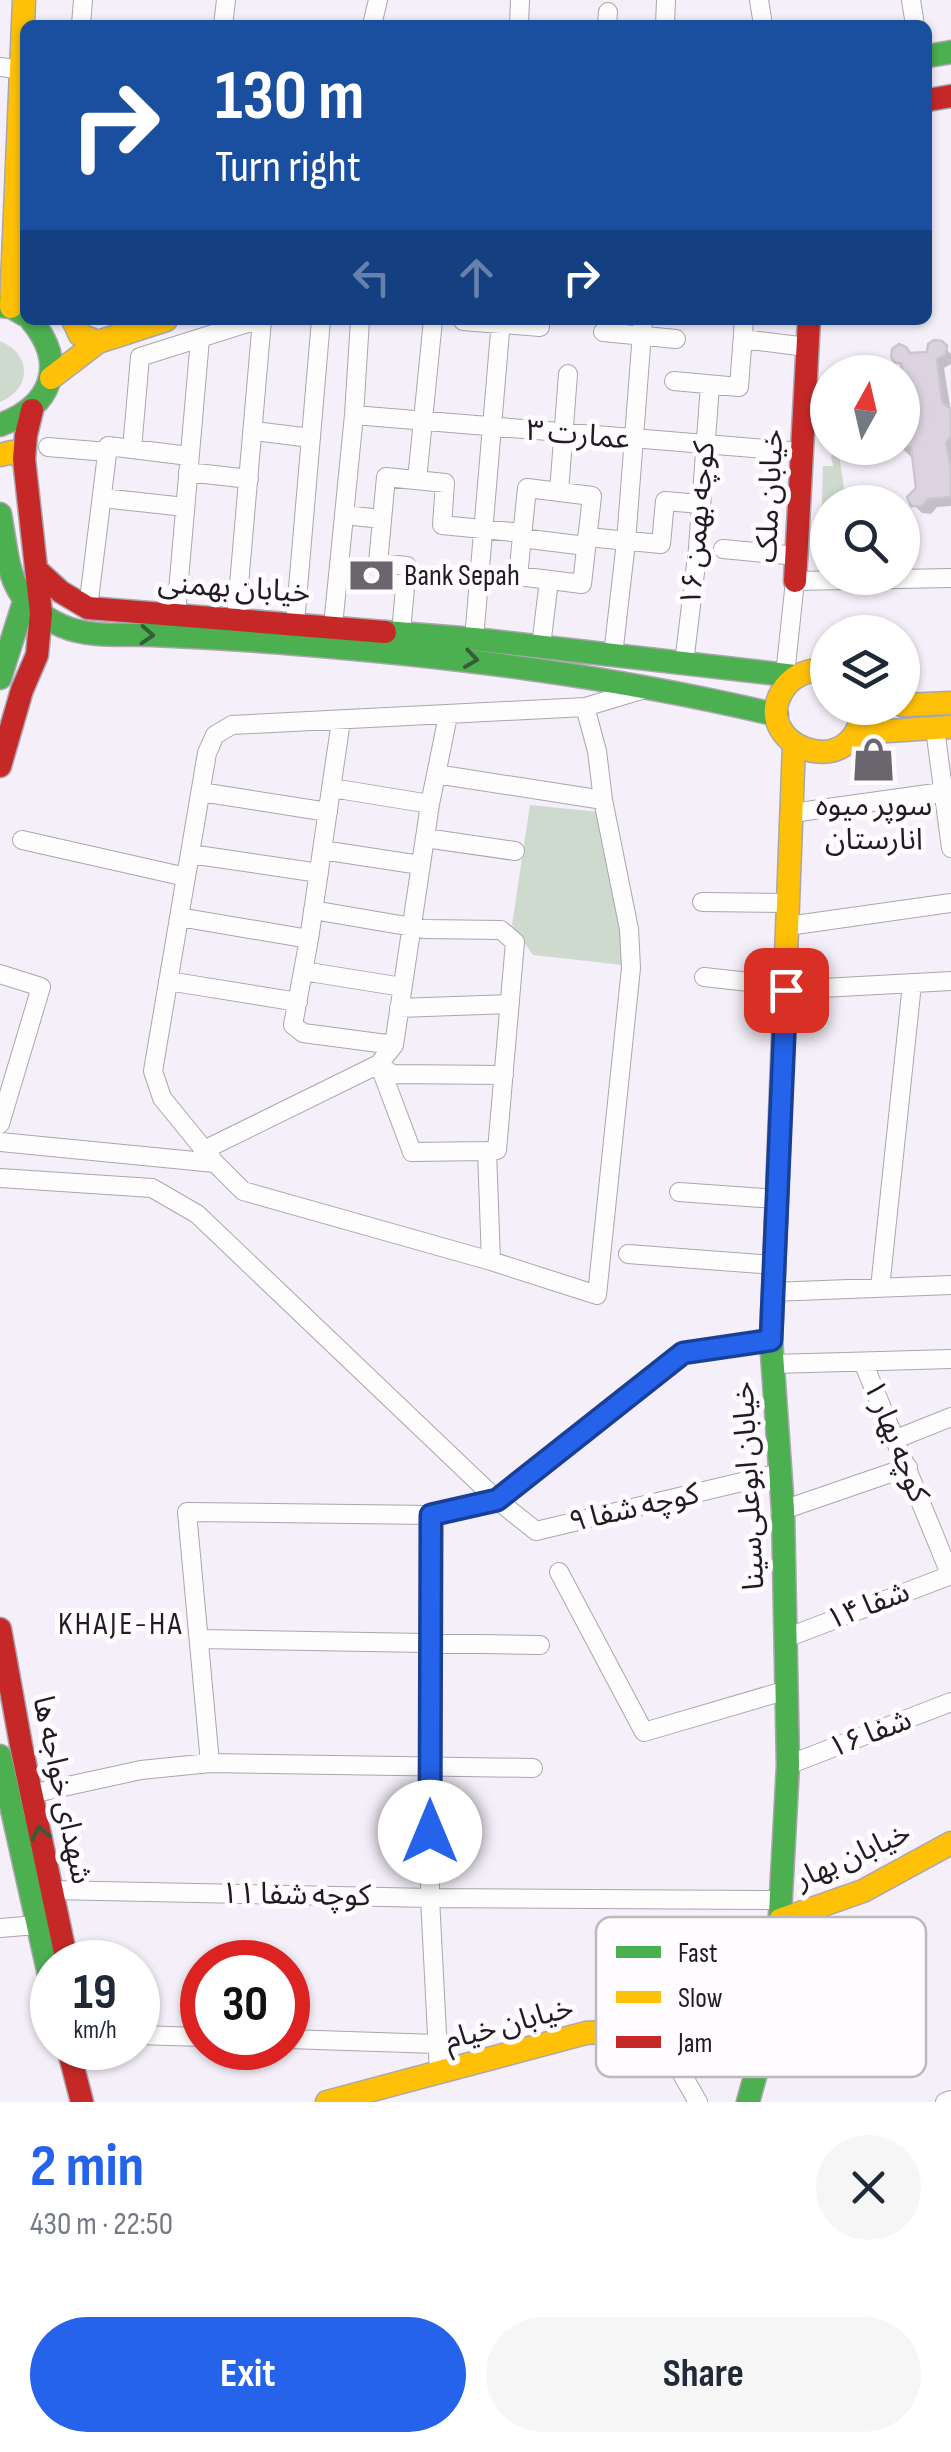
<!DOCTYPE html>
<html lang="en">
<head>
<meta charset="utf-8">
<style>
	:root { --surface:#fff; --page:#f6f6f7; --text:#1f2937; --muted:#747a83; --accent:#2563eb }
	body { margin:0; font-family:"Sofia Sans Condensed","Noto Sans Arabic",sans-serif; background:var(--page); color:var(--text); height:100vh; display:flex; flex-direction:column; font-size:38px; white-space:nowrap }
	* { box-sizing:border-box; margin:0 }
	p { font-size:32px; color:var(--muted) }
	.icon { flex:none; width:55px; height:55px; fill:none; stroke:currentColor; stroke-width:2; stroke-linecap:round; stroke-linejoin:round }
	.map { position:relative; height:2102px; overflow:hidden }
	.panel { display:flex; flex-direction:column; background:var(--surface); flex:1 }
	.panel>* { flex:none }
	.guide { position:absolute; left:20px; top:20px; width:912px; height:305px; border-radius:15px; box-shadow:0 2px 8px #0004; background:#1a4fa0; color:#fff; overflow:hidden }
	.needle { width:65px; rotate:8deg }
	.tools { position:absolute; left:810px; top:355px; display:grid; gap:20px }
	.tools a { display:grid; place-items:center; width:110px; height:110px; border-radius:50%; background:var(--surface); box-shadow:0 2px 8px #0004; font-size:50px }
	.speed { position:absolute; left:30px; top:1940px; display:flex; gap:20px; font-size:50px; font-weight:700; text-align:center }
	.speed>* { display:grid; place-content:center; width:130px; height:130px; border-radius:50%; background:var(--surface); box-shadow:0 2px 8px #0004; line-height:1 }
	.speed small { font-size:25px; font-weight:400 }
	.speed .limit { border:15px solid #d22; background:#fff; color:#111 }
	.pin { position:absolute; display:grid; place-items:center; width:85px; height:85px; color:#fff; margin:-42px; border-radius:20px; box-shadow:0 5px 15px #0006 }
	.me { position:absolute; width:110px; margin:-55px; rotate:0deg; stroke-linejoin:round; filter:drop-shadow(0 0 8px #0008) }
	.turn { display:flex; align-items:center; gap:35px; height:210px; padding:0 30px; font-size:45px }
	.turn .icon { width:130px; height:130px; stroke-width:2.5 }
	.turn b { display:block; font-size:70px; line-height:85px }
	.lanes { display:flex; align-items:center; height:95px; padding:0 30px; background:#0003; justify-content:center; gap:50px; direction:ltr }
	.lanes .off { opacity:.35 }
	.round { display:grid; place-items:center; flex:none; width:105px; height:105px; border-radius:52px; background:var(--page) }
	.summary { display:flex; align-items:center; justify-content:space-between; height:170px; padding:0 30px }
	h1 { font-size:60px; font-weight:700; line-height:75px; color:var(--accent) }
	.button { display:flex; gap:20px; margin-top:auto; padding:20px 30px }
	.button a { flex:1; height:115px; border-radius:60px; background:var(--accent); color:#fff; font-size:40px; font-weight:700; line-height:115px; text-align:center }
	.button a+a { background:var(--page); color:var(--text) }
	.map>svg:first-child { display:block }
	.green { fill:#cfdacf }
	.shadow { fill:#0003 }
	.building { fill:#dbd4e0; stroke:#cbc6ce; stroke-width:2.5 }
	.lines { fill:none; stroke-linecap:round; stroke-linejoin:round }
	.street-casing { stroke:#aaa6ad; stroke-width:20 }
	.fast-casing { stroke:#aaa6ad; stroke-width:25 }
	.slow-casing { stroke:#aaa6ad; stroke-width:25 }
	.jam-casing { stroke:#aaa6ad; stroke-width:25 }
	.street { stroke:#fdfdfe; stroke-width:18 }
	.fast { stroke:#4caf50; stroke-width:22 }
	.slow { stroke:#ffc107; stroke-width:22 }
	.jam { stroke:#c62828; stroke-width:22 }
	.oneway { stroke:#345e37 }
	.route-casing { stroke:#184099; stroke-width:25 }
	.route { stroke:#2563eb; stroke-width:18 }
	.labels { text-anchor:middle; dominant-baseline:central; stroke-width:10; stroke-linejoin:round; paint-order:stroke }
	.street-label { font-size:30px; fill:#201c22; stroke:#fefcff }
	.poi-label { font-size:30px; fill:#201c22; stroke:#fefcff; text-anchor:start }
	.neighbourhood-label { font-size:32px; letter-spacing:2.5px; fill:#201c22; stroke:#fefcff }
	.key { fill:#fefcff; stroke:#bbb9bd; stroke-width:2.5 }
	.key-label { font-size:28px; fill:#201c22 }
</style>
</head>
<body>
<div class="map">
<svg width="951" height="2102" viewBox="0 0 951 2102">
	<rect width="100%" height="100%" fill="#f4eff8"/>
	<path class="green" d="M 0,341 C 32,354 32,389 0,402 Z
		M 834,451 L 839,454 L 846,502 L 828,502 L 827,557 L 820,556 L 823,466 L 833,466 L 831,456 Z
		M 530,805 L 599,812 L 621,933 L 623,965 L 533,955 L 512,925 Z"/>
	<path class="shadow" d="M 941,344 L 951,354 L 951,364 L 944,368 L 951,412 L 951,506 L 937,507 L 931,514 L 922,513 L 913,504 L 919,489 L 915,456 L 911,457 L 902,448 L 909,405 L 904,369 L 897,362 L 911,355 L 929,354 Z"/>
	<path class="building" d="M 934,340 L 942,341 L 947,346 L 946,354 L 937,359 L 942,402 L 951,409 L 951,436 L 946,443 L 951,468 L 951,497 L 928,499 L 922,506 L 911,506 L 907,497 L 916,488 L 911,447 L 902,449 L 902,404 L 906,403 L 902,372 L 901,363 L 895,363 L 891,357 L 892,349 L 899,344 L 906,347 L 910,353 L 927,352 L 928,344 Z"/>
	<g class="lines">
		<defs>
			<path id="street" d="M 759,0 L 763,25
				M 911,0 L 915,25
				M 81,25 L 83,0
				M 223,25 L 226,0
				M 372,25 L 378,0
				M 519,25 L 520,0
				M 607,25 L 608,12
				M 665,25 L 666,0
				M 0,67 L 22,70
				M 463,321 L 540,327 L 540,320
				M 603,332 L 676,339
				M 743,339 L 807,347
				M 674,381 L 739,387 L 744,320
				M 354,415 L 802,452
				M 254,431 L 311,438
				M 48,447 L 107,452
				M 132,449 L 140,357 L 257,320
				M 188,472 L 249,479
				M 417,480 L 433,320
				M 527,488 L 592,496 L 582,584 L 518,576 Z
				M 559,492 L 568,374
				M 102,498 L 185,507
				M 344,515 L 382,519
				M 587,537 L 661,544 L 665,501 L 701,504
				M 521,538 L 586,546
				M 723,549 L 797,556
				M 88,608 L 108,446 L 189,456
				M 176,614 L 200,339
				M 236,619 L 262,320
				M 295,623 L 321,320
				M 333,626 L 354,415 L 360,320
				M 401,632 L 407,566 L 378,563 L 386,477 L 445,483 L 442,525 L 522,533
				M 474,639 L 501,320
				M 541,646 L 549,580
				M 613,655 L 626,542 L 643,320
				M 684,663 L 698,548 L 710,385
				M 785,675 L 795,581 L 951,578
				M 585,707 L 597,751 L 603,800 L 629,929 L 631,968 L 597,1295 L 491,1261 L 243,1191 L 215,1163 L 162,1098 L 153,1071 L 207,753 L 215,735 L 232,725 L 585,707 L 645,689
				M 341,721 L 309,939 L 293,1025 L 303,1033 L 394,1045
				M 935,729 L 951,848
				M 436,774 L 603,800
				M 332,788 L 430,804
				M 201,792 L 328,812
				M 792,813 L 943,792
				M 425,838 L 515,851
				M 22,840 L 186,877
				M 322,850 L 420,865
				M 190,854 L 319,873
				M 702,902 L 789,903
				M 313,910 L 424,929 L 501,930 L 515,942 L 497,1150 L 487,1151 L 491,1261
				M 179,917 L 309,939
				M 788,926 L 951,903
				M 303,971 L 402,987
				M 0,974 L 41,987 L 0,1124
				M 704,977 L 786,986
				M 168,981 L 298,1002
				M 786,990 L 951,981
				M 399,1008 L 510,1004
				M 379,1064 L 412,1152 L 487,1151
				M 379,1065 L 392,1074 L 504,1075
				M 0,1142 L 215,1163
				M 204,1150 L 379,1064 L 394,1045 L 430,804 L 448,716
				M 0,1178 L 152,1188 L 197,1214 L 497,1500 L 536,1531 L 780,1473
				M 679,1192 L 776,1199
				M 628,1254 L 773,1265
				M 880,1288 L 912,984
				M 772,1292 L 951,1285
				M 863,1362 L 951,1576
				M 773,1364 L 951,1359
				M 896,1439 L 951,1417
				M 783,1510 L 908,1467
				M 431,1515 L 430,1898 L 439,2073
				M 559,1572 L 644,1732 L 787,1690
				M 786,1638 L 951,1575
				M 199,1639 L 540,1645
				M 210,1763 L 187,1512 L 431,1515 L 497,1500 L 683,1353 L 771,1340
				M 788,1765 L 951,1702
				M 31,1794 L 141,1770 L 210,1763 L 533,1768
				M 52,1890 L 430,1898 L 781,1900
				M 0,1928 L 37,1925
				M 656,2029 L 698,2102
				M 138,2035 L 202,2037
				M 288,2039 L 437,2044
				M 945,2102 L 951,2100"/>
			<path id="fast" d="M 928,56 L 951,52
				M 0,306 L 11,307 L 25,315
				M 0,425 C 52,406 68,364 31,320
				M 0,514 C 10,567 6,600 62,626 C 90,638 123,634 152,635 C 201,637 249,640 297,644 C 459,657 618,677 777,715
				M 385,632 L 474,639 L 795,676
				M 0,678 L 25,599
				M 0,1756 L 52,1988
				M 748,2102 L 770,2022 L 778,1951 L 788,1765 L 783,1510 L 771,1340 L 776,1222"/>
			<path id="slow" d="M 11,307 L 24,0
				M 73,320 L 80,335 L 98,342
				M 51,378 L 98,342 L 166,320
				M 0,455 L 12,452 L 24,459
				M 828,669 C 812,669 796,673 785,687 C 744,743 855,789 863,708
				M 902,705 L 951,703
				M 857,733 L 951,727
				M 776,1222 L 794,744
				M 780,1920 L 863,1891 L 951,1843
				M 327,2102 L 586,2033 L 770,2022"/>
			<path id="jam" d="M 928,100 L 951,96
				M 38,571 L 61,592 L 88,608 L 385,632
				M 795,581 L 809,320
				M 0,766 L 22,690 L 37,655 L 41,613 L 24,459 L 26,435 L 32,410
				M 0,1629 L 21,1745 L 67,1962
				M 68,2048 L 82,2102"/>
		</defs>
		<use href="#street" class="street-casing"/>
		<use href="#fast" class="fast-casing"/>
		<use href="#slow" class="slow-casing"/>
		<use href="#jam" class="jam-casing"/>
		<use href="#street" class="street"/>
		<use href="#fast" class="fast"/>
		<use href="#slow" class="slow"/>
		<use href="#jam" class="jam"/>
	</g>
	<defs><path id="oneway-chevron" d="M-2-3.5L2.5 0L-2 3.5" fill="none" stroke-width="1.6" stroke-linecap="round" stroke-linejoin="round" transform="scale(2.5)"/></defs>
	<g class="oneway">
		<use href="#oneway-chevron" transform="translate(147 635) rotate(3)"/>
		<use href="#oneway-chevron" transform="translate(471 659) rotate(8)"/>
		<use href="#oneway-chevron" transform="translate(40 1833) rotate(-102)"/>
	</g>
	<g class="lines">
		<defs>
			<path id="route" d="M 430,1832 L 431,1515 L 497,1500 L 683,1353 L 771,1340 L 786,990"/>
		</defs>
		<use href="#route" class="route-casing"/>
		<use href="#route" class="route"/>
	</g>
	<defs>
		<symbol id="bank-bare" viewBox="-9 -9 18 18"><path d="M-6-4H6V4H-6ZM0-2.3a2.3 2.3 0 1 0 0 4.6a2.3 2.3 0 1 0 0-4.6Z" fill="#6a666d" stroke="#fefcff" stroke-width="2.5" paint-order="stroke"/></symbol>
		<symbol id="shop-bare" viewBox="-9 -9 18 18"><path d="M-5-2.5h2.3a2.7 3.5 0 0 1 5.4 0H5L5.5 6h-11ZM-1.5-2.5h3a1.5 2.3 0 0 0-3 0Z" fill="#6a666d" stroke="#fefcff" stroke-width="2.5" paint-order="stroke"/></symbol>
	</defs>
	<g fill-rule="evenodd">
		<use href="#bank-bare" x="340" y="544" width="63" height="63"/>
		<use href="#shop-bare" x="842" y="728" width="63" height="63"/>
	</g>
	<g class="labels">
		<g class="street-label">
			<text transform="translate(578 435) rotate(5)">عمارت ۳</text>
			<text transform="translate(770 496) rotate(-87)">خیابان ملک</text>
			<text transform="translate(698 524) rotate(-85)">کوچه بهمن ۱۶</text>
			<text transform="translate(234 588) rotate(4)">خیابان بهمنی</text>
			<text transform="translate(896 1441) rotate(68)">کوچه بهار ۱</text>
			<text transform="translate(749 1486) rotate(-93)">خیابان ابوعلی‌سینا</text>
			<text transform="translate(634 1508) rotate(-13)">کوچه شفا ۹</text>
			<text transform="translate(868 1606) rotate(-21)">شفا ۱۴</text>
			<text transform="translate(870 1734) rotate(-21)">شفا ۱۶</text>
			<text transform="translate(62 1790) rotate(78)">شهدای خواجه ها</text>
			<text transform="translate(853 1856) rotate(-24)">خیابان بهار</text>
			<text transform="translate(296 1895) rotate(1)">کوچه شفا ۱۱</text>
			<text transform="translate(509 2024) rotate(-15)">خیابان خیام</text>
		</g>
		<g class="poi-label">
			<text x="404" y="576">Bank Sepah</text>
			<text x="874" y="806" text-anchor="middle">سوپر میوه<tspan x="874" dy="34">انارستان</tspan></text>
		</g>
		<g class="neighbourhood-label">
			<text x="121" y="1624">KHAJE-HA</text>
		</g>
	</g>
	<rect x="596" y="1917" width="330" height="160" rx="15" class="key"/>
	<rect x="616" y="1946" width="45" height="12" fill="#4caf50"/>
	<rect x="616" y="1991" width="45" height="12" fill="#ffc107"/>
	<rect x="616" y="2036" width="45" height="12" fill="#c62828"/>
	<g class="key-label">
		<text x="678" y="1962">Fast</text>
		<text x="678" y="2007">Slow</text>
		<text x="678" y="2052">Jam</text>
	</g>
</svg>
<div class="tools">
<a><svg class="needle" viewBox="-14 -14 28 28"><path d="M0-13l5 13h-10z" fill="#e53935"/><path d="M0 13l5-13h-10z" fill="#747a83"/></svg></a>
<a><svg class="icon" aria-label="search" viewBox="0 0 24 24"><circle cx="10" cy="10" r="6"/><path d="M15 15l6 6"/></svg></a>
<a><svg class="icon" aria-label="layers" viewBox="0 0 24 24"><path d="M12 4l9 5-9 5-9-5zM3 14l9 5 9-5"/></svg></a>
</div>
<div class="speed"><div>19<small>km/h</small></div><div class="limit">30</div></div>
<div class="pin" style="left:786px;top:990px;background:#d93025"><svg class="icon" aria-label="arrive" viewBox="0 0 24 24"><path d="M6 21V4h12l-3 4 3 4H6"/></svg></div>
<svg class="me" style="left:430px;top:1832px" viewBox="-20 -20 40 40"><circle r="19" fill="#fff"/><path d="M0-13L10 11 0 6-10 11z" fill="#2563eb"/></svg>
<div class="guide">
<div class="turn"><svg class="icon" aria-label="right" viewBox="0 0 24 24"><path d="M7 20v-9h11M14 6l5 5-5 5"/></svg><div><b>130 m</b>Turn right</div></div>
<div class="lanes"><svg class="icon off" aria-label="left" viewBox="0 0 24 24"><path d="M17 20v-9H6M10 6l-5 5 5 5"/></svg><svg class="icon off" aria-label="ahead" viewBox="0 0 24 24"><path d="M12 20V5M6 11l6-6 6 6"/></svg><svg class="icon" aria-label="right" viewBox="0 0 24 24"><path d="M7 20v-9h11M14 6l5 5-5 5"/></svg></div>
</div>
</div>
<section class="panel">
<div class="summary"><div><h1>2 min</h1><p>430 m · 22:50</p></div><a class="round"><svg class="icon" aria-label="close" viewBox="0 0 24 24"><path d="M6 6l12 12M18 6L6 18"/></svg></a></div>
<div class="button"><a>Exit</a><a>Share</a></div>
</section>
</body>
</html>
